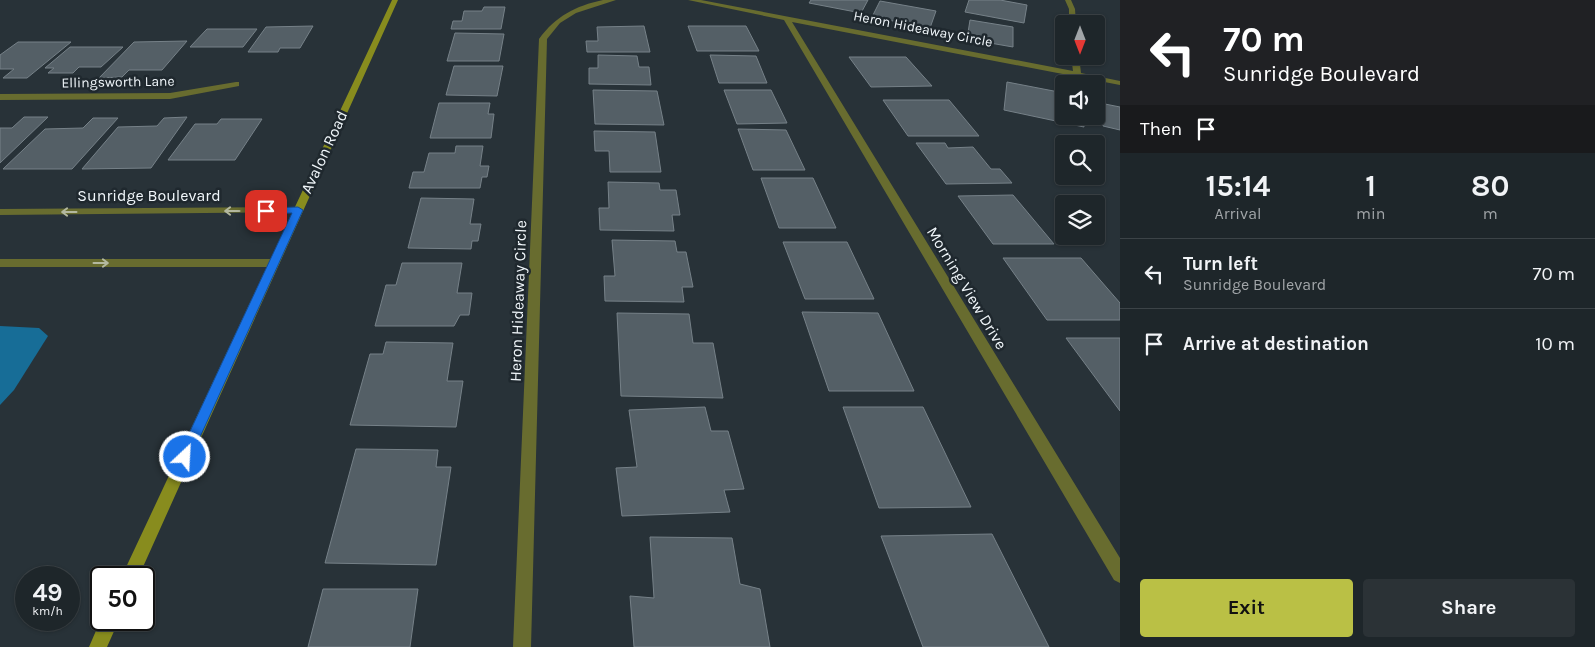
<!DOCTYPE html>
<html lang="en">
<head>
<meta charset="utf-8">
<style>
	:root { --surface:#1e262a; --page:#2b3236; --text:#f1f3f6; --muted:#a1a5a8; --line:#3c4347; --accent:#bac045 }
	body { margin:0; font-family:Karla,sans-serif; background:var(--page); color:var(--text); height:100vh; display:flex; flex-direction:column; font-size:19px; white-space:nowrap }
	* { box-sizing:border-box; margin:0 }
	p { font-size:16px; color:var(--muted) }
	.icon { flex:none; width:28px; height:28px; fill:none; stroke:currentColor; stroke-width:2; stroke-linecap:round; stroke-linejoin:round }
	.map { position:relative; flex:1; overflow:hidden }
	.panel { display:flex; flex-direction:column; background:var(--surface); width:475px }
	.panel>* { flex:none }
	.guide { background:#202124; color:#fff; overflow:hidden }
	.needle { width:32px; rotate:180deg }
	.tools { position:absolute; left:1055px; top:15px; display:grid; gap:10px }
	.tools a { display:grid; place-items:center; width:50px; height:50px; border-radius:5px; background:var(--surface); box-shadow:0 1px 4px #0004,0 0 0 1px var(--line); font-size:25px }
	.speed { position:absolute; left:15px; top:566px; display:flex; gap:10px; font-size:25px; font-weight:700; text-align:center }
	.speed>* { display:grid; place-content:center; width:65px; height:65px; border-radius:50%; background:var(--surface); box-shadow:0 1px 4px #0004,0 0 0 1px var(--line); line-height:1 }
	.speed small { font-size:12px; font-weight:400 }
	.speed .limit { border:2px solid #111; border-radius:8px; background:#fff; color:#111 }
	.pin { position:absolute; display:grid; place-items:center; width:42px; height:42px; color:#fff; margin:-21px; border-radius:10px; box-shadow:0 2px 8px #0006 }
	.me { position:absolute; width:55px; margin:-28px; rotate:25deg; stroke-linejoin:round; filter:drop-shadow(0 0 4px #0008) }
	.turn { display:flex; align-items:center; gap:18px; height:105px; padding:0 20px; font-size:22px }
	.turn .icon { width:65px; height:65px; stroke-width:2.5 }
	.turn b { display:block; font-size:35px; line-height:42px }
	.then { display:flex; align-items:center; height:48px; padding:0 20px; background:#0003; gap:10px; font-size:19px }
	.eta { display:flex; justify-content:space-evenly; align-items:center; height:85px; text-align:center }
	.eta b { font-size:30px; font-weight:700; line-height:35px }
	.primary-button { display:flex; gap:10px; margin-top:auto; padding:10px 20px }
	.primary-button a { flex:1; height:58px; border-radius:5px; background:var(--accent); color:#111; font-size:20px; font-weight:700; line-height:58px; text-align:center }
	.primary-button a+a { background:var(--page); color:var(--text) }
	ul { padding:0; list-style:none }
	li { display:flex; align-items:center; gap:15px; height:70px; padding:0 20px; border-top:1px solid var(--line) }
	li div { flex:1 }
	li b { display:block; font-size:19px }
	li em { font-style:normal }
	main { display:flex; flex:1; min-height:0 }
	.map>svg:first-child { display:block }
	.water { fill:#176d97 }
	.building { fill:#545f66; stroke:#768188 }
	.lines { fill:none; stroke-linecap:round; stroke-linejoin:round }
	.minor { fill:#686c2f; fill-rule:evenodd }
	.secondary { fill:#888c1e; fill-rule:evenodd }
	.oneway { stroke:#b3b89f }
	.route { fill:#1a73e8; stroke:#114b97 }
	.labels { text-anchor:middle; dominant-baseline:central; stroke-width:5; stroke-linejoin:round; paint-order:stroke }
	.far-street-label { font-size:14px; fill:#f0f6fa; stroke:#1f282e }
	.street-label { font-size:16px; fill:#f0f6fa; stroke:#1f282e }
</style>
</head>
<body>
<main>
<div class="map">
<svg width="1120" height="647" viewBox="0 0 1120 647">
	<rect width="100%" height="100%" fill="#283238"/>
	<path class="water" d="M 0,326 L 39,328 L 48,336 L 14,390 L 0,405 Z"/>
	<path class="building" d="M 811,0 L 868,0 L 861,13 L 809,3 Z
		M 969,0 L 1000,0 L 1027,5 L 1024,23 L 965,12 Z
		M 880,1 L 936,11 L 930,28 L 872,17 Z
		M 484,7 L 505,7 L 501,29 L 451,29 L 453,21 L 462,21 L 464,11 L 482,11 Z
		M 970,20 L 1013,27 L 1013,47 L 967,39 Z
		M 313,26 L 300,48 L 280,48 L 278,52 L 248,52 L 266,27 Z
		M 644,26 L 650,52 L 587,52 L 586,41 L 598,41 L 597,27 Z
		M 688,26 L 746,26 L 759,51 L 697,51 Z
		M 207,29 L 257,29 L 243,47 L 190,47 Z
		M 455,33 L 504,34 L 499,61 L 447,61 Z
		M 187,41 L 162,70 L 129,70 L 122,77 L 99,78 L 134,42 Z
		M 18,42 L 71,42 L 27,78 L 3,78 L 14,69 L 0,69 L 0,55 Z
		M 70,47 L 123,47 L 101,67 L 79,67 L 73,73 L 48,73 L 54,68 L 45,68 Z
		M 598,55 L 637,56 L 639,67 L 649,67 L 651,85 L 589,84 L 589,68 L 598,68 Z
		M 710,55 L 756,56 L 767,83 L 719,83 Z
		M 849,57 L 906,57 L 932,86 L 871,87 Z
		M 454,66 L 503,66 L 497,96 L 446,95 Z
		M 1007,82 L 1064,93 L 1064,116 L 1083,116 L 1084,127 L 1004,110 Z
		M 593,90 L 657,91 L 664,125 L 595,124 Z
		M 724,90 L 771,90 L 787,123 L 737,124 Z
		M 883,100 L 949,100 L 979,136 L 908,136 Z
		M 439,103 L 490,103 L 488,114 L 494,114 L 491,138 L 430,138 Z
		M 1100,103 L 1120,107 L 1120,130 L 1103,126 Z
		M 24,117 L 48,117 L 0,163 L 0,128 L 12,128 Z
		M 187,117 L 151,168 L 82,169 L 118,127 L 157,126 L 164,118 Z
		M 93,118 L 118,118 L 72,169 L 3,169 L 45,129 L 83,128 Z
		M 221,119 L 262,119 L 235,160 L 168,160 L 195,124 L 217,124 Z
		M 738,129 L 786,130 L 805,170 L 753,170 Z
		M 594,131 L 655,132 L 661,172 L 610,172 L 609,151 L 595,151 Z
		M 916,143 L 945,143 L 948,148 L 973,147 L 991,169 L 1000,169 L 1012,183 L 946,184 Z
		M 456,146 L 483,146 L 480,166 L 489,166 L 487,177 L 482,177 L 480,188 L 409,188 L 413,172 L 424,172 L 429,153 L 455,153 Z
		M 761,178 L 813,178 L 836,228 L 779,228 Z
		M 608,182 L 659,183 L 660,190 L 676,190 L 680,215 L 672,215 L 674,231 L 600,230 L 599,208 L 609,208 Z
		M 1013,195 L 1054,244 L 993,244 L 958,196 Z
		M 421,198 L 474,199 L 470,224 L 481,224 L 478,241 L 472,241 L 471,249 L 408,248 Z
		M 612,240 L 675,241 L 677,252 L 686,252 L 693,287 L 682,287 L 684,302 L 605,301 L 604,276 L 615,276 Z
		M 783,242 L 847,242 L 874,299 L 805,299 Z
		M 1003,258 L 1081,258 L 1120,303 L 1120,320 L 1047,320 Z
		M 402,263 L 462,263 L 457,293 L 472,293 L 469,315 L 460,315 L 454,326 L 375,326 L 386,285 L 396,285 Z
		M 802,312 L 878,313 L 914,391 L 829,391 Z
		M 617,313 L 689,314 L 693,343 L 713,343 L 723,398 L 621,396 Z
		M 1066,338 L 1120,338 L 1120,411 Z
		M 386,342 L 453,343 L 447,381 L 463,381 L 456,427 L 350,425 L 370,354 L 383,354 Z
		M 705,407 L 711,431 L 728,431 L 744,489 L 724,490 L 730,512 L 622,516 L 616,468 L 637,467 L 629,410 Z
		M 843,407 L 923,407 L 971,507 L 879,508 Z
		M 356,449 L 438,450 L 436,467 L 451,467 L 436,565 L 325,563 Z
		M 992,534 L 1049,647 L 923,647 L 881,536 Z
		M 650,537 L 732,538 L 740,584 L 760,589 L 770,647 L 634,647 L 630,596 L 654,598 Z
		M 323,589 L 418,589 L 410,647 L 308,647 Z"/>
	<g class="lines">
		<path class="minor" d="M 603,0 L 616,0 L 576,13 L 560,23 L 547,39 L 531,647 L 513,647 L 539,39 C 556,16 575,6 603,0 Z
			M 688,0 L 701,0 L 1073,71 L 1071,56 L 1079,56 L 1081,73 L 1120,81 L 1120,85 L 792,22 L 1120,558 L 1120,583 L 1114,580 L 784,20 Z
			M 1065,0 L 1071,0 L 1075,9 L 1076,24 L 1069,24 L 1069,9 Z
			M 236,82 L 239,82 L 239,86 L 170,99 L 0,100 L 0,94 L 170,93 Z
			M 298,207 L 302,208 L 303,210 L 302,212 L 0,215 L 0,209 Z
			M 0,259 L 274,259 L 280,263 L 274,267 L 0,267 Z"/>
		<path class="secondary" d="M 392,0 L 398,0 L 138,578 L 121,578 Z
			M 101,619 L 119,620 L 107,647 L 89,647 Z"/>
	</g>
	<defs><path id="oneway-shaft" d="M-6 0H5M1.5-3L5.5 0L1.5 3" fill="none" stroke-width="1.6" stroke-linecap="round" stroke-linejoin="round" transform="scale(1.25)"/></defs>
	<g class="oneway">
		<use href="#oneway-shaft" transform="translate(232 211) rotate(180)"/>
		<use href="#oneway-shaft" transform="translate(69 212) rotate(180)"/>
		<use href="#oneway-shaft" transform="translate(101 263)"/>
	</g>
	<path class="route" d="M 298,207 L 303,210 L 191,457 L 189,461 L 185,463 L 180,461 L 178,457 L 292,213 L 266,214 L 262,211 L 266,208 Z"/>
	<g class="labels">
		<g class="far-street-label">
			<text transform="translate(923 29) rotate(11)">Heron Hideaway Circle</text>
			<text transform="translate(118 82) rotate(-1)">Ellingsworth Lane</text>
		</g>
		<g class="street-label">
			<text transform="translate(324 152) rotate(-65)">Avalon Road</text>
			<text x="149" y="195">Sunridge Boulevard</text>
			<text transform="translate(967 288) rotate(59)">Morning View Drive</text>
			<text transform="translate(518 301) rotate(-88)">Heron Hideaway Circle</text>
		</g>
	</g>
</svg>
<div class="tools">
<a><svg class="needle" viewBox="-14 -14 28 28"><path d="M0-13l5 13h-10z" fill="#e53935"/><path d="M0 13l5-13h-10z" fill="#a1a5a8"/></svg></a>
<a><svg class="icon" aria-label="sound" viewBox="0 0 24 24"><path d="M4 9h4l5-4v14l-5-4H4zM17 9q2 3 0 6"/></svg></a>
<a><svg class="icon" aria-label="search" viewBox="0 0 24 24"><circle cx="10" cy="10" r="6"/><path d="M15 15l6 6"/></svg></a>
<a><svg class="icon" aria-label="layers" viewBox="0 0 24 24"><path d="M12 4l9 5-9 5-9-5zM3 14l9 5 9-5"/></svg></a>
</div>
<div class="speed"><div>49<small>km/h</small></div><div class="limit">50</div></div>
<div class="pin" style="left:266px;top:211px;background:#d93025"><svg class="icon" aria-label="arrive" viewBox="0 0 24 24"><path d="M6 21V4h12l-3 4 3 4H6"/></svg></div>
<svg class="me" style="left:185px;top:457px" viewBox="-20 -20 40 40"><circle r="17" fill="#1a73e8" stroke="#fff" stroke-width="3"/><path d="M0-11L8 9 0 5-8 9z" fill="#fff"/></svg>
</div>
<section class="panel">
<div class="guide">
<div class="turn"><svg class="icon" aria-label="left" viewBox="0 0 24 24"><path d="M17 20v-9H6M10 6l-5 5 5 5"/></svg><div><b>70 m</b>Sunridge Boulevard</div></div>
<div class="then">Then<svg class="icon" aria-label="arrive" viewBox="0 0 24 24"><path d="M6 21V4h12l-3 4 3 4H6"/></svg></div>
</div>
<div class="eta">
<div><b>15:14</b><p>Arrival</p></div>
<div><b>1</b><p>min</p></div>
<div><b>80</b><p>m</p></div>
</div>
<ul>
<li><svg class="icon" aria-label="left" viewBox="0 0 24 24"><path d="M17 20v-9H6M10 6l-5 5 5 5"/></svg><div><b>Turn left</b><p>Sunridge Boulevard</p></div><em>70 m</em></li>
<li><svg class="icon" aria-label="arrive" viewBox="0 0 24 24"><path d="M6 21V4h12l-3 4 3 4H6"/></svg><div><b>Arrive at destination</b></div><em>10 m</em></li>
</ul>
<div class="primary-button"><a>Exit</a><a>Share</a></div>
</section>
</main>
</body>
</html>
